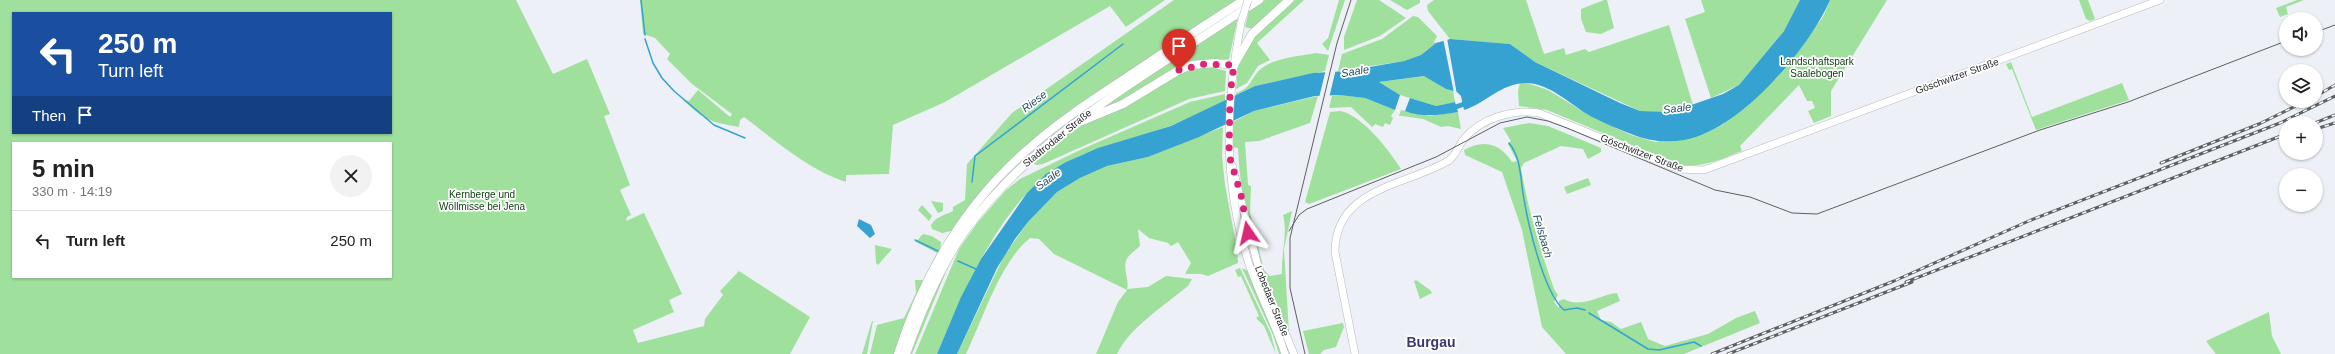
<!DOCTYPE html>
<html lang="en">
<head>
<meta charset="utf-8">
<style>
	:root { --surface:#fff; --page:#f2f2f2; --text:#222; --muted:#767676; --line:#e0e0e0 }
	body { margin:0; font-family:Arial,sans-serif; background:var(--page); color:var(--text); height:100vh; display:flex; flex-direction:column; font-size:15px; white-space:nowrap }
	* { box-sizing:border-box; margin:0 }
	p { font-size:13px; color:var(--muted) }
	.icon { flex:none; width:22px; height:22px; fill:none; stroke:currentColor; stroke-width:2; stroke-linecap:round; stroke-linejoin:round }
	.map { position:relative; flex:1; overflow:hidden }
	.side { position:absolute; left:12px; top:142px; width:380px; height:136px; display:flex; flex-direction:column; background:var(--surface); border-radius:0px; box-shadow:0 1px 3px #0004 }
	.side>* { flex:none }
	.top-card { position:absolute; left:12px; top:12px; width:380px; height:122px; border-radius:0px; box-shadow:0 1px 3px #0004; background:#1a4fa0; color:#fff; overflow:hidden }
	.tools { position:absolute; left:2279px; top:12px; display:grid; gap:8px }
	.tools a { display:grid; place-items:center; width:44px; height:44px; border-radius:50%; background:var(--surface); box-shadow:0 1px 3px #0004; font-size:20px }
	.pin { position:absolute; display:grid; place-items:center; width:34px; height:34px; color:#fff; margin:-41px -17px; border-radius:50% 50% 50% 0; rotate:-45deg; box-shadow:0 0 4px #0007 }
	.pin .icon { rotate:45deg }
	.me { position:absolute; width:44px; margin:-22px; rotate:349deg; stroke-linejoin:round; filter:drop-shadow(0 0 3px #0008) }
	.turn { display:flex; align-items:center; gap:14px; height:84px; padding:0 20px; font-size:18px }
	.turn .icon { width:52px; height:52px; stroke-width:2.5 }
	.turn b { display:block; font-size:28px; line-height:34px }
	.then { display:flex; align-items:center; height:38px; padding:0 20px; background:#0003; gap:8px; font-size:15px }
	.round { display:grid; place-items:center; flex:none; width:42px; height:42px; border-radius:21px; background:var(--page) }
	.overview { display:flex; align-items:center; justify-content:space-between; height:68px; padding:0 20px }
	h1 { font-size:24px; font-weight:600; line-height:30px }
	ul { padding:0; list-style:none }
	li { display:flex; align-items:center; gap:12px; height:60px; padding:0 20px; border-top:1px solid var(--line) }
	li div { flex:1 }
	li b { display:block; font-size:15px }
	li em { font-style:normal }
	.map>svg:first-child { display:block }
	.green { fill:#9fe09d; fill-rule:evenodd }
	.water { fill:#35a2d2 }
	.pier { fill:#edf0f6 }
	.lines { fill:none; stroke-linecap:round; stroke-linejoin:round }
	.stream { stroke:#35a2d2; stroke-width:1.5 }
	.canal { stroke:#35a2d2; stroke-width:5 }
	.secondary-casing { stroke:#b5b8be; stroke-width:8 }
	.primary-casing { stroke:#b5b8be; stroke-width:9 }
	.secondary { stroke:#fff; stroke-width:7 }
	.primary { stroke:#fff; stroke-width:8 }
	.tram { stroke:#5d6063; stroke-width:1 }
	.rail-casing { stroke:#5d6063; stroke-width:3 }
	.rail { stroke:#fff; stroke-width:1.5; stroke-dasharray:4.5; stroke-linecap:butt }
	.secondary-bridge-casing { stroke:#b5b8be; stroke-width:8; stroke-linecap:butt }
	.secondary-bridge { stroke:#fff; stroke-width:7 }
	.route { stroke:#db2777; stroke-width:7; stroke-dasharray:0 12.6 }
	.labels { text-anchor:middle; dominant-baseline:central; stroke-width:3.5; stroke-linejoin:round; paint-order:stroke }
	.park-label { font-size:10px; fill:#093a0c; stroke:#fff }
	.street-label { font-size:10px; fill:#1f2123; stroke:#fff }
	.water-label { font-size:11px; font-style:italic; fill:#234f64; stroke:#fff }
	.district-label { font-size:14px; font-weight:bold; fill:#3d3571; stroke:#fff }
</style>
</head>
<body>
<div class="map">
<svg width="2335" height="354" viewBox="0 0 2335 354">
	<rect width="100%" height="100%" fill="#edf0f6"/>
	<path class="green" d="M 0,0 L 516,0 L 553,74 L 587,59 L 610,114 L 604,116 L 630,185 L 620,190 L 631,215 L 627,217 L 626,221 L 644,213 L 682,294 L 669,300 L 674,312 L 633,330 L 638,343 L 704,326 L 705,319 L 723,295 L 720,291 L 739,271 L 810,317 L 790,354 L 0,354 ZM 13,13 L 391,13 L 391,133 L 13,133 ZM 13,143 L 391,143 L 391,277 L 13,277 Z
		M 640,0 L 1165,0 L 1126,27 L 1110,6 L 945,102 L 893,125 L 889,174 L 846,175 L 846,182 C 808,170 776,141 744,117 L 740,120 L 739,127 C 709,122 704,120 682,99 L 689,101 L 698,90 L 730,117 L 732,114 L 692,84 L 667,59 L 670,54 L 655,38 L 643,34 Z
		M 1174,0 L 1239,0 L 1083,103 L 974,202 L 951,231 L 942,233 L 932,229 L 931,225 C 936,216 946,215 953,211 L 953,207 L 965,200 L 967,164 L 1012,113 Z
		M 1265,0 L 1284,0 L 1252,29 L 1245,27 L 1249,11 Z
		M 1295,0 L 1304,0 L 1257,43 L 1270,60 L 1258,66 L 1247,83 L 1236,89 L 1238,65 L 1254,37 Z
		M 1339,0 L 1345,0 L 1328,51 L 1322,44 L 1328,38 Z
		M 1357,0 L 1379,0 L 1406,18 L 1380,36 L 1344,50 L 1344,37 Z
		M 1390,0 L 1420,0 L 1420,3 L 1407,10 Z
		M 1434,0 L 1526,0 L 1544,54 L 1564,48 L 1566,55 L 1585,49 L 1589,52 L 1669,25 L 1693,105 L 1671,112 L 1640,111 L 1535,62 L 1510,44 L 1450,39 L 1428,11 L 1427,5 Z
		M 1604,0 L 1607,0 L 1614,28 L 1601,34 L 1586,32 L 1581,19 L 1581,9 Z
		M 1701,0 L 1800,0 L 1784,31 L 1739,85 L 1711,98 L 1685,19 L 1705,12 Z
		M 1830,0 L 1887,0 L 1831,91 L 1831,116 L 1814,123 L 1808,111 L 1815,108 L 1812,101 L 1807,101 L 1799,85 L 1740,146 L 1742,151 C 1721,159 1703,168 1680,165 L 1547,110 L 1519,106 L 1518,91 L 1520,83 L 1527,83 L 1548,90 L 1592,117 L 1631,135 L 1655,142 L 1704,134 L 1722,125 L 1777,78 L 1823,17 Z
		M 2079,0 L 2088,0 L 2095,19 L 2090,21 L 2086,19 Z
		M 2297,0 L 2304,0 L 2286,7 L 2288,14 L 2280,17 L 2276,8 Z
		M 1413,16 L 1418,17 L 1437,36 L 1434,42 L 1436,43 L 1421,55 L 1404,61 L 1338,71 L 1342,54 L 1382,39 Z
		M 1238,17 L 1229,59 L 1195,63 L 1127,99 L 1087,117 Z
		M 1316,53 L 1329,55 L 1325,71 L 1255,86 L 1236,95 L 1236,93 C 1253,88 1250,77 1262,68 C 1275,58 1300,56 1316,53 Z
		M 2011,62 L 2032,117 L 2122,83 L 2129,100 L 2036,130 L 2012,69 L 2009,70 L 2006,64 Z
		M 1207,66 L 1226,71 L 1225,91 L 1189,99 L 1043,164 L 1037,165 L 1029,162 L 1076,128 L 1114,111 L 1190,68 Z
		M 1425,76 L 1446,89 L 1453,91 L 1455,102 L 1436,106 L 1400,95 L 1379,82 Z
		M 1225,94 L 1225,101 C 1206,109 1188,119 1170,126 C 1135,139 1100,145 1067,162 C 1003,195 964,291 937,354 L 915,354 L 959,249 L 978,222 L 1005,191 L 1020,179 L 1080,150 L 1190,102 Z
		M 1339,95 L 1365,98 L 1395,110 L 1391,116 L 1393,118 L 1390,125 L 1385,123 L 1383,127 L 1375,124 L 1372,127 L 1351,107 L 1329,108 L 1332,96 Z
		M 1318,96 L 1310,123 L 1259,141 L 1245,142 L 1248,185 L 1251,186 L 1250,213 L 1264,270 L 1270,276 L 1282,274 C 1281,254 1288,234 1283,215 L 1292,211 L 1284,249 L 1289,333 C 1281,315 1271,296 1263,277 C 1248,237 1240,191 1238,148 L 1232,147 L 1233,122 L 1254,111 Z
		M 1401,110 L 1429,116 L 1458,112 L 1461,129 L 1448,126 L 1441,127 L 1423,119 L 1402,116 L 1399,116 Z
		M 1340,111 C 1362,115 1389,150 1401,169 L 1309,204 L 1305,202 L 1330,112 Z
		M 1529,123 L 1548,126 L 1601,148 L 1601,152 L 1588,159 L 1583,149 L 1561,146 L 1524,163 L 1521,168 C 1528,210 1540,249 1554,289 L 1558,295 L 1554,302 L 1559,308 L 1559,301 L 1564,299 C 1581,309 1599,295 1617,293 L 1620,301 L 1597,311 L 1601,320 L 1611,322 L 1621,329 L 1641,322 L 1648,339 L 1665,346 L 1708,334 L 1736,318 L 1755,311 L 1760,323 L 1684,354 L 1566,354 L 1542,327 L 1522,230 L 1502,172 L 1465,155 L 1464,150 C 1483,139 1500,143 1512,162 L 1517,161 L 1508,144 L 1511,141 L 1503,128 Z
		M 1223,127 L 1222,156 L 1225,185 L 1237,249 L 1238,263 L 1208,276 L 1201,274 L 1185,274 L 1191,263 L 1178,242 L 1171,246 L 1168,243 L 1149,238 L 1138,229 L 1140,246 C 1136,250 1131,253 1128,257 C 1121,266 1130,280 1127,289 L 1148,287 L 1166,276 L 1192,279 L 1188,286 C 1165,305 1129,328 1117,354 L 1096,354 L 1118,302 L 1127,290 L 1054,254 L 1039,239 L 1030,238 C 1000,262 983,319 966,354 L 957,354 L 1004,256 L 1028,222 L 1057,192 L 1080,178 L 1107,166 L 1148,157 Z
		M 1588,178 L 1591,185 L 1567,194 L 1564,187 Z
		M 931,201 L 943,203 L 943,211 L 938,213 Z
		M 922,205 L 932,216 L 929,221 L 918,210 Z
		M 923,234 L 932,236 L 941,242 L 940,250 L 894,354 L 870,354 L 877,325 L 904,318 L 916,293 L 915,280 L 923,280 L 937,253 L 916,242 Z
		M 875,245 L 892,249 L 878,265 L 876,263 Z
		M 950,262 L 912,354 L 909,354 L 929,303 Z
		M 1240,268 L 1271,334 L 1276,354 L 1264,326 L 1256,318 L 1259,316 L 1241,276 L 1238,277 L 1235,270 Z
		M 1242,268 L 1248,271 L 1276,338 L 1281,354 L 1279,354 L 1273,335 Z
		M 1416,280 L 1430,290 L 1432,293 L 1420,299 L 1414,281 Z
		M 2269,312 L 2272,336 L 2281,354 L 2216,354 L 2206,341 Z
		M 873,321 L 867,354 L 862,354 L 872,321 Z
		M 1343,323 L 1344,327 L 1336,347 L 1324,350 L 1320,354 L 1309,354 L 1303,331 Z"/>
	<path class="water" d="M 1800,0 L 1830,0 C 1809,49 1739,131 1684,140 C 1665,143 1648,141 1631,134 C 1618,129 1604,123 1592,117 C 1572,106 1550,83 1526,83 C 1501,83 1485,104 1464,110 L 1461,96 L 1457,92 L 1446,89 L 1424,76 L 1379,82 L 1400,95 L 1395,110 L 1365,98 L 1339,95 L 1315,96 L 1254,111 L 1199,137 L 1148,157 L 1107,166 L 1080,178 L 1057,192 L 1028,222 L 1015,239 L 997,268 L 957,354 L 937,354 L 961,297 L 981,259 L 1027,193 L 1046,174 L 1066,162 L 1098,148 L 1171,126 L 1255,86 L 1313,73 L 1347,71 L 1404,61 L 1421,55 L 1436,43 L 1450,39 L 1510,44 L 1535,62 L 1620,103 L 1640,111 L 1671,112 L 1723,94 L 1739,85 L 1784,31 Z
		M 1410,98 L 1436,106 L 1455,102 L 1458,112 C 1440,115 1422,118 1405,111 Z
		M 859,219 L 871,225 L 875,234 L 870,238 L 857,226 Z"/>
	<path class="pier" d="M 1443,38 L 1447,38 L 1457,95 L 1454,93 Z
		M 1326,69 L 1336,69 L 1329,98 L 1319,98 Z"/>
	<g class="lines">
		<path class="stream" d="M 641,0 L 645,35
			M 645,39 L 653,63 L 662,78 L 674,91 L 714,125 L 745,138
			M 1509,143 C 1521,158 1520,175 1523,193 C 1527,220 1543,292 1564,310 L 1577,308 L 1585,310
			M 972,182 L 975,156 L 1123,44
			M 915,240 L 938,251
			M 958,261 L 976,269
			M 1589,313 L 1648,349 L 1659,350 L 1694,342 L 1701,346"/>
		<path class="canal" d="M 1450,109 L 1467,103"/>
		<defs>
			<path id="secondary" d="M 1241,23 C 1225,104 1223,184 1249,264 C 1259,294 1275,323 1285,354
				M 1232,165 L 1259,270 L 1294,354
				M 1355,354 L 1335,252 C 1335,188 1405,186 1448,161 C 1456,156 1458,146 1464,139 C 1481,118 1513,109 1539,113 L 1679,169 L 1704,170 L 2160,0"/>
			<path id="primary" d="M 1082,121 L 1123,104 L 1179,70 L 1192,65 L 1215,63 L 1234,65 L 1252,34 L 1289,0
				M 898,354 C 924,273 968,199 1034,144 C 1065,117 1099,96 1133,73 C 1169,49 1206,24 1244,0
				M 906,354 C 921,312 939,268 965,231 C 1014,164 1079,118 1147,73 C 1184,49 1222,24 1259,0"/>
		</defs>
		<use href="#secondary" class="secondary-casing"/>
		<use href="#primary" class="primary-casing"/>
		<use href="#secondary" class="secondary"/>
		<use href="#primary" class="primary"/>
		<path class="tram" d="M 2316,32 L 2335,25
			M 1289,231 L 1299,215 L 1307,209 L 1436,157 L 1500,123 L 1527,117 L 1548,121 L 1567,128 L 1715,190 L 1750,197 L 1792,213 L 1817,214 L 2040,130 L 2128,102 L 2286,41
			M 1305,354 L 1290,288 L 1290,238 L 1337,43 L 1351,0"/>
		<defs>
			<path id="rail" d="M 2316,96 L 2335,85
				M 2315,123 L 2335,115
				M 2316,129 L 2335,123
				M 2161,163 L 2259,124 L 2306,101
				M 1906,282 L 2286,134
				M 1712,354 L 1894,281 L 2031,220 L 2280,123 L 2335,96
				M 1728,354 L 1912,282"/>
		</defs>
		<use href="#rail" class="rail-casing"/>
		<use href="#rail" class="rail"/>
		<defs>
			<path id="secondary-bridge" d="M 1241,23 L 1248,0"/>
		</defs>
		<use href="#secondary-bridge" class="secondary-bridge-casing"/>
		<use href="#secondary-bridge" class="secondary-bridge"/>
	</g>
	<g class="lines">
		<path class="route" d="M 1179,70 L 1205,64 L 1234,65 L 1230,95 L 1229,155 L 1241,195 L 1248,233"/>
	</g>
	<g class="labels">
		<g class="park-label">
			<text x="1817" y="61">Landschaftspark<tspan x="1817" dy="12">Saalebogen</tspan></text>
			<text x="482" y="194">Kernberge und<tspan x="482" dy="12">Wöllmisse bei Jena</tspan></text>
		</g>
		<g class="street-label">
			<text transform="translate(1957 76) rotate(-20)">Göschwitzer Straße</text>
			<text transform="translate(1057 138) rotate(-39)">Stadtrodaer Straße</text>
			<text transform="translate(1642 153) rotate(21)">Göschwitzer Straße</text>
			<text transform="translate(1272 301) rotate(68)">Lobedaer Straße</text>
		</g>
		<g class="water-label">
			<text transform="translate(1355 71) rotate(-9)">Saale</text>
			<text transform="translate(1034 101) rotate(-37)">Riese</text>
			<text transform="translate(1677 108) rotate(-7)">Saale</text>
			<text transform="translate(1048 179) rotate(-36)">Saale</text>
			<text transform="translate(1543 236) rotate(74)">Felsbach</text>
		</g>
		<g class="district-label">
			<text x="1431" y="342">Burgau</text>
		</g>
	</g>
</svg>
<div class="tools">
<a><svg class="icon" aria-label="sound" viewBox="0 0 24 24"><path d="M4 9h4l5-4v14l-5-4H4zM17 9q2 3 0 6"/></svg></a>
<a><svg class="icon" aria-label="layers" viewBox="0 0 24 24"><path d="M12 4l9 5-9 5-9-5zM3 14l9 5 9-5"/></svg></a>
<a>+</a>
<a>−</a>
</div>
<div class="pin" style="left:1179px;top:70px;background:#d93025"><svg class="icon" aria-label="arrive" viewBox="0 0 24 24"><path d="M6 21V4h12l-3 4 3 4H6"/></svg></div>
<svg class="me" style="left:1248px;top:233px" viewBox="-20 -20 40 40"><path d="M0-17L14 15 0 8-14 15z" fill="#db2777" stroke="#fff" stroke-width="4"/></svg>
<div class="top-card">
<div class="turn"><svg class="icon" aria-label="left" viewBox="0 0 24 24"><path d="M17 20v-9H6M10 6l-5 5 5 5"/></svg><div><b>250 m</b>Turn left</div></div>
<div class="then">Then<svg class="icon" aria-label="arrive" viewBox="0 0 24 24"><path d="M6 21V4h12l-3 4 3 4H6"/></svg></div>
</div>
<section class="side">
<div class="overview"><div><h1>5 min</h1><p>330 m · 14:19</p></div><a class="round"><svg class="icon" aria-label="close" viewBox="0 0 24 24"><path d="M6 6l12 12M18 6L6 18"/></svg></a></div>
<ul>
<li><svg class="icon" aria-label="left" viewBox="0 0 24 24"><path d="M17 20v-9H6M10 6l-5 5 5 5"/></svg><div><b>Turn left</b></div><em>250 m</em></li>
</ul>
</section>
</div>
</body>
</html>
